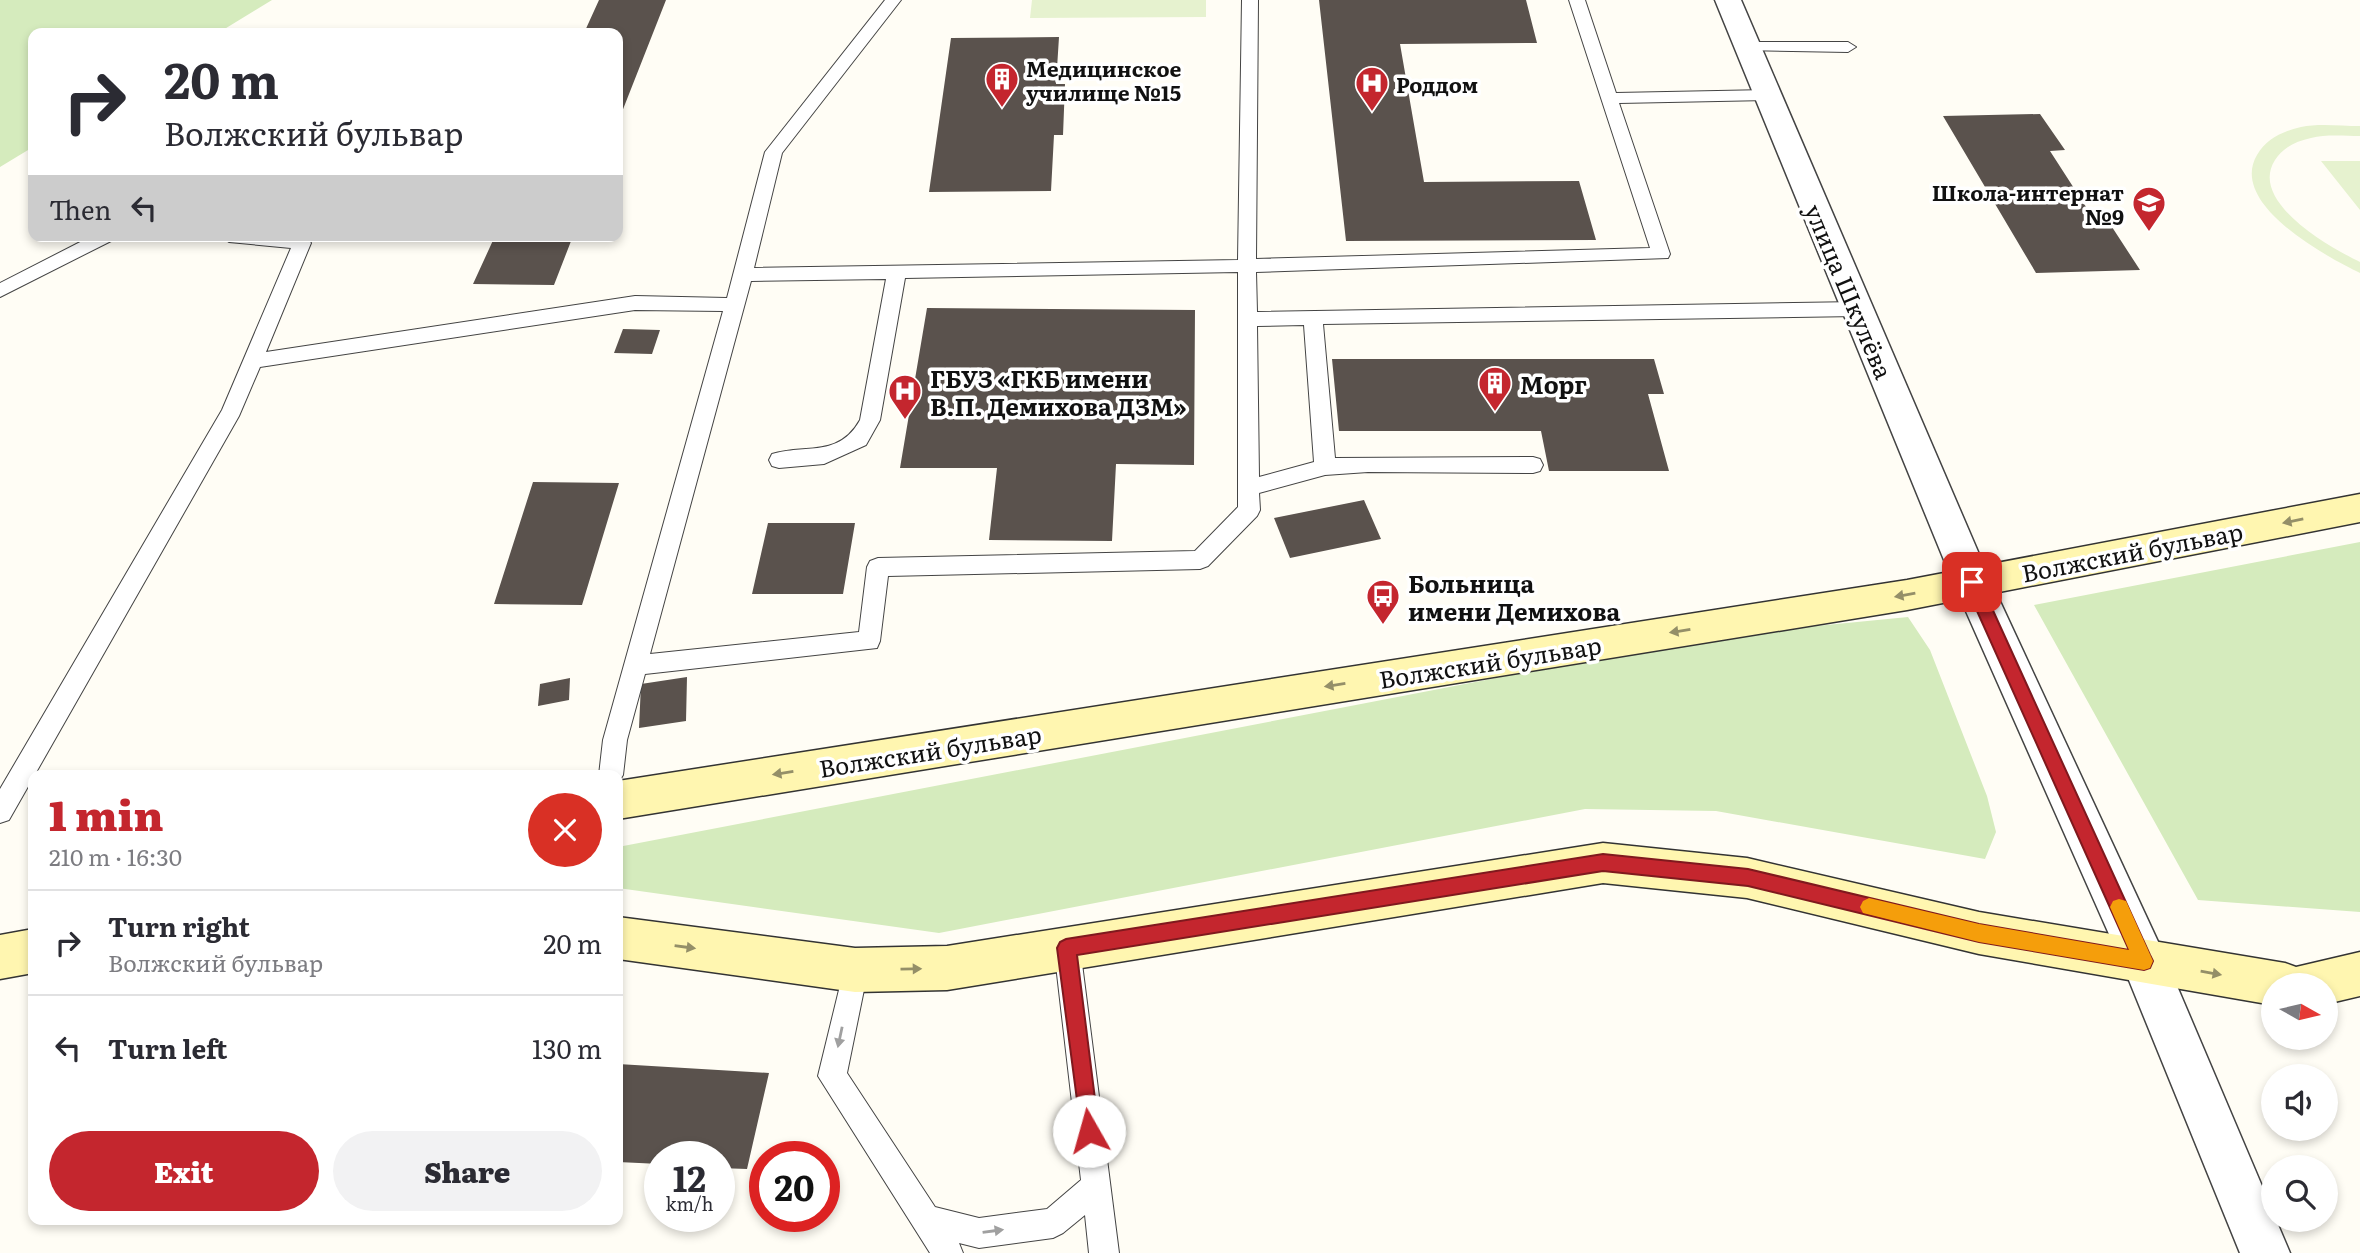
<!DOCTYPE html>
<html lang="en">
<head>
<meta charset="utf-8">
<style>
	:root { --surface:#fff; --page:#f2f2f3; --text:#2b2b33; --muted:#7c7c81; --line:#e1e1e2; --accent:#c4262e }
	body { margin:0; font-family:Literata,serif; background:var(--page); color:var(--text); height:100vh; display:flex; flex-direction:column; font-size:26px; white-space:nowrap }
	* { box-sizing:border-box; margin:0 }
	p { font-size:23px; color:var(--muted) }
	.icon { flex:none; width:38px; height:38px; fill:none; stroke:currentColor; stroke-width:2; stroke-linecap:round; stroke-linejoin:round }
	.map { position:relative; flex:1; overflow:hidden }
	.sheet { position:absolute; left:28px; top:770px; width:595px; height:455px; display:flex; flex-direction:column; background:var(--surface); border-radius:14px; box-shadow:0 4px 10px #0003 }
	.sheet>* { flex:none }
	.top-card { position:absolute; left:28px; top:28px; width:595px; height:214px; border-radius:14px; box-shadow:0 4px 10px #0003; background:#fff; color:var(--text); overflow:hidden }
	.needle { width:46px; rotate:98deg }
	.controls { position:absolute; left:2261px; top:973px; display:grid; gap:14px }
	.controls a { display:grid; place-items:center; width:77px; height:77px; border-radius:50%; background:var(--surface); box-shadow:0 4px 10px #0003; font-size:35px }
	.speed { position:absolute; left:644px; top:1141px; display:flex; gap:14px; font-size:35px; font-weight:700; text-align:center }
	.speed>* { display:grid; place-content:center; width:91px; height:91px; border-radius:50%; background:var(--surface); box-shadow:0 4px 10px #0003; line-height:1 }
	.speed small { font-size:18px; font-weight:400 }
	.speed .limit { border:10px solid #d22; background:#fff; color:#111 }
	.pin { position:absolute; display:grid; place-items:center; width:60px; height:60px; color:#fff; margin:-30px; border-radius:14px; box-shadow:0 4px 10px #0006 }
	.me { position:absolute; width:77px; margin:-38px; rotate:353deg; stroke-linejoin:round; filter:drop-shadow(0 0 5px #0008) }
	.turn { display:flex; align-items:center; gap:24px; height:147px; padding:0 21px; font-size:32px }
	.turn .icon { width:91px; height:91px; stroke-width:2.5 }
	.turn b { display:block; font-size:49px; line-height:60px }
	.then { display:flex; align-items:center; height:66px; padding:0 21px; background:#0003; gap:14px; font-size:26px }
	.round { display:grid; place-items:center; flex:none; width:74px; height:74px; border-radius:37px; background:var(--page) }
	.headline { display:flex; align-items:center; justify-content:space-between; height:119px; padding:0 21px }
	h1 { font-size:42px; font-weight:800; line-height:52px; color:var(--accent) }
	.primary-button { display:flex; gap:14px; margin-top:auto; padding:14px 21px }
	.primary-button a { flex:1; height:80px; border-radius:42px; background:var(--accent); color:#fff; font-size:28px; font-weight:800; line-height:80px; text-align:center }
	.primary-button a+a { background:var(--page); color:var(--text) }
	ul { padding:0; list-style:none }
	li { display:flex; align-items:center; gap:21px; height:105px; padding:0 21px; border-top:2px solid var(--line) }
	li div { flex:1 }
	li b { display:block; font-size:26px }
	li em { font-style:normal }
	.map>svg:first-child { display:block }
	.green { fill:#d5ebbd }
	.pitch { fill:#e6f2cf }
	.building { fill:#5a524d }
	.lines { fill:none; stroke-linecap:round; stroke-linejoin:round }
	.service-casing { stroke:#444; stroke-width:2 }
	.tertiary-casing { stroke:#444; stroke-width:3 }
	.secondary-casing { stroke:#333; stroke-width:3 }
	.service { fill:#fff; fill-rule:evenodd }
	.tertiary { fill:#fff; fill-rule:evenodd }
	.secondary { fill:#fff6b0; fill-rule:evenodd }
	.oneway { fill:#948f68 }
	.oneway2 { fill:#a0a0a0 }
	.route { fill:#c4262e; stroke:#7f191e; stroke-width:2 }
	.slow { fill:#f59e0b }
	.labels { text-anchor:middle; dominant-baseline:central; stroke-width:7; stroke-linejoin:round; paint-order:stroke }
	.far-poi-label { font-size:21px; font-weight:bold; fill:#111; stroke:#fff; text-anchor:start }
	.street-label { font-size:24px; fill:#111; stroke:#fff }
	.poi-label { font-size:24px; font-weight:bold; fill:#111; stroke:#fff; text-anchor:start }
</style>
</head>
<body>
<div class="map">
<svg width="2360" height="1253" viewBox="0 0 2360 1253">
	<rect width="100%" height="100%" fill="#fffdf5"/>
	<path class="green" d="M 0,0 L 272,0 L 218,33 L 33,33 L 33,147 L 0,167 Z
		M 2360,542 L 2360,912 L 2198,900 L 2034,605 Z
		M 1908,617 L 1930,650 L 1987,796 L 1996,832 L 1985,859 L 1716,811 L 1585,809 L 939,933 L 618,888 L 618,847 L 1715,636 Z"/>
	<path class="pitch" d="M 1032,0 L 1206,0 L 1206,17 L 1030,18 Z
		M 2360,126 L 2360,136 C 2345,136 2326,134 2311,138 C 2297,141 2283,147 2275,160 C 2248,202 2331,248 2360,262 L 2360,273 C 2327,257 2228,204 2257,155 C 2266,139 2283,131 2301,127 C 2319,123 2341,126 2360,126 Z
		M 2321,161 L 2360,161 L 2360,210 Z"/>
	<path class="building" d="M 599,0 L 666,0 L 618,122 L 618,33 L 584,33 Z
		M 1319,0 L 1526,0 L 1537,43 L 1400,44 L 1424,182 L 1579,181 L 1596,240 L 1346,241 Z
		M 1059,37 L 1056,84 L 1065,84 L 1063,135 L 1054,135 L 1051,191 L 929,192 L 951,38 Z
		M 2040,114 L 2065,150 L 2050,151 L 2099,227 L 2112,227 L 2140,270 L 2036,273 L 1943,116 Z
		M 495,236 L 573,236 L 554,285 L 473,284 Z
		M 927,308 L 1195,310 L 1194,465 L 1116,464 L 1112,541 L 989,540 L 997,468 L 900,468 Z
		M 623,329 L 660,330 L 652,354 L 614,353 Z
		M 1332,359 L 1654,359 L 1664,394 L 1648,394 L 1669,471 L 1549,471 L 1541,431 L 1339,431 Z
		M 533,482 L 619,483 L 582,605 L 494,604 Z
		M 1364,500 L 1381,539 L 1290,558 L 1274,518 Z
		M 768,523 L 855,523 L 843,594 L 752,594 Z
		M 687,677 L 686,721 L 639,728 L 641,684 Z
		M 570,678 L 569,700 L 538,706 L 540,684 Z
		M 618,1064 L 769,1073 L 747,1169 L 719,1168 L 719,1157 L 660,1157 L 660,1164 L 618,1162 Z"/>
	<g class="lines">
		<defs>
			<path id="service" d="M 885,0 L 901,0 L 782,153 L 754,268 L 1238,260 L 1242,0 L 1258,0 L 1256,259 L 1650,248 L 1569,0 L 1585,0 L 1616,93 L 1768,90 L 1776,95 L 1768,100 L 1619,103 L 1670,254 L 1668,258 L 1256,272 L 1257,312 L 1858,302 L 1865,304 L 1868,309 L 1865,314 L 1858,316 L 1323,324 L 1335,458 L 1533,457 L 1540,459 L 1543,465 L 1540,471 L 1533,473 L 1368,472 L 1325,475 L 1259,493 L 1260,510 L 1257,516 L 1208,566 L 1200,569 L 888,576 L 880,641 L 877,648 L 645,674 L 627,740 L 623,775 L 618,783 L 618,775 L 599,775 L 603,740 L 723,311 L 635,310 L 260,367 L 239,416 L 9,820 L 0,823 L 0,789 L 222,410 L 291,248 L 229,242 L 220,236 L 308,239 L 311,243 L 266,352 L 635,296 L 727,298 L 765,152 ZM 1238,272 L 1238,507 L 1195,551 L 878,558 L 870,561 L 867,567 L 859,632 L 650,654 L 751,281 L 886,279 L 860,420 C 839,458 805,444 772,454 L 769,460 L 772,466 L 779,468 L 824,464 L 866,445 L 880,420 L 905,278 ZM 1304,325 L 1314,462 L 1259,477 L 1257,326 Z
				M 1748,42 L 1848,42 L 1856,47 L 1848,52 L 1742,50 L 1740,47 L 1742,44 Z
				M 92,236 L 116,236 L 113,240 L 0,297 L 0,283 Z
				M 1067,935 L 1076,939 L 1080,948 L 1119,1253 L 1089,1253 L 1085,1215 L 1063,1233 L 1053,1238 L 979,1248 L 959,1243 L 963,1253 L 930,1253 L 818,1076 L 846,961 L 855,957 L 864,961 L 868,970 L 847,1073 L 935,1207 L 979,1218 L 1047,1209 L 1081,1180 L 1054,948 L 1058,939 Z"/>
			<path id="tertiary" d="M 1715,0 L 1741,0 L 1991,582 L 2160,946 L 2273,1212 L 2273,1220 L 2276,1220 L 2290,1253 L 2240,1253 L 2124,968 L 1953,582 Z"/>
			<path id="secondary" d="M 2360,494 L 2360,522 L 1907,610 L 618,819 L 618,781 L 1907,580 Z
				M 1603,843 L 1747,858 L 1979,912 L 2285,963 L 2296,967 L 2360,952 L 2360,996 L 2326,1004 L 2326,985 L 2273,985 L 2273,1005 L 1979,954 L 1747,898 L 1603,883 L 947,990 L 855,992 L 618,959 L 618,917 L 855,948 L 947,946 Z
				M 33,929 L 33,973 L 0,979 L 0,935 Z"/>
		</defs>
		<use href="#service" class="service-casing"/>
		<use href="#tertiary" class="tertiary-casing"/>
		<use href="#secondary" class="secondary-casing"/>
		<use href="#service" class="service"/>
		<use href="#tertiary" class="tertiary"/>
		<use href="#secondary" class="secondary"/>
	</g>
	<defs><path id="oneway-solid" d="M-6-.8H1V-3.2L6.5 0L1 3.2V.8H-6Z" transform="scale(1.75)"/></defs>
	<g class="oneway">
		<use href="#oneway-solid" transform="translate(2293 521) rotate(169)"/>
		<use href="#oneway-solid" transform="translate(1905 595) rotate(170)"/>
		<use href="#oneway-solid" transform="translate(1680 631) rotate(171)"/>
		<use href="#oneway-solid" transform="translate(1335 685) rotate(171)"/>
		<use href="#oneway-solid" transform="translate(783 773) rotate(171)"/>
		<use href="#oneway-solid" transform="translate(685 947) rotate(8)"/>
		<use href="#oneway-solid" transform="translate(911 969) rotate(-1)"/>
		<use href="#oneway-solid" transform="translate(2211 973) rotate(10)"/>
	</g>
	<g class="oneway2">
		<use href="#oneway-solid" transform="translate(840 1037) rotate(102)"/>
		<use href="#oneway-solid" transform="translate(993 1231) rotate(-8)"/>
	</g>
	<path class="route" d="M 1972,576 L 1980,582 L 2150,955 L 2153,961 L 2150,968 L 2144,970 L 1979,942 L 1748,886 L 1603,871 L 1077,955 L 1099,1131 L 1096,1138 L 1089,1141 L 1082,1138 L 1057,948 L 1060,942 L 1066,939 L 1603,854 L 1748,869 L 1979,924 L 2129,950 L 1964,582 Z"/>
	<path class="slow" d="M 1869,898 L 1979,924 L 2129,950 L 2110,907 L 2113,901 L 2119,899 L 2126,901 L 2153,961 L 2150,968 L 2144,970 L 1979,942 L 1863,913 L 1860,907 L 1863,901 Z"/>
	<defs>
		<symbol id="building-pin" viewBox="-11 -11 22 30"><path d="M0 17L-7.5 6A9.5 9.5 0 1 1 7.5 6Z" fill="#c4262e" stroke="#fff"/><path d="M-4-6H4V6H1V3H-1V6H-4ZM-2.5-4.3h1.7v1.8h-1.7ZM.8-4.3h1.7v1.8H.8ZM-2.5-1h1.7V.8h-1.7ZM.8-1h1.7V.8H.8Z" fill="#fff"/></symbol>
		<symbol id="hospital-pin" viewBox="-11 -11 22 30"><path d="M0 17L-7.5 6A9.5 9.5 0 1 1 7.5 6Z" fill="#c4262e" stroke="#fff"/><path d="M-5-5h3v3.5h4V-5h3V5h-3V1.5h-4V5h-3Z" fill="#fff"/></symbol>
		<symbol id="school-pin" viewBox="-11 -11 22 30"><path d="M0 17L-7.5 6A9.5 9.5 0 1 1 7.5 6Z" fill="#c4262e" stroke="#fff"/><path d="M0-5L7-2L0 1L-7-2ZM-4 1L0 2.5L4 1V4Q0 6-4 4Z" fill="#fff"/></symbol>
		<symbol id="bus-pin" viewBox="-11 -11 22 30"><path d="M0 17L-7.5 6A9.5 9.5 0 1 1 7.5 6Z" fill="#c4262e" stroke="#fff"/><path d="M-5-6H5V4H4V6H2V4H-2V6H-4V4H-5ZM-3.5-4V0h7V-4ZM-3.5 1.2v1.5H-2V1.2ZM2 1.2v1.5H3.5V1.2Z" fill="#fff"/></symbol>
	</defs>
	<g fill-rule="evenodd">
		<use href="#building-pin" x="983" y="60" width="38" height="52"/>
		<use href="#hospital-pin" x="1353" y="64" width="38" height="52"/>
		<use href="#school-pin" x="2130" y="184" width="38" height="52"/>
		<use href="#building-pin" x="1476" y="364" width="38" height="52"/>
		<use href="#hospital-pin" x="886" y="372" width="38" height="52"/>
		<use href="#bus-pin" x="1364" y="577" width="38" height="52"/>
	</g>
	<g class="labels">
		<g class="far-poi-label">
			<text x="1026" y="67">Медицинское<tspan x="1026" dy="24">училище №15</tspan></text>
			<text x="1396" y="83">Роддом</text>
			<text x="2124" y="191" text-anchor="end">Школа-интернат<tspan x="2124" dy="24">№9</tspan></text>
		</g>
		<g class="street-label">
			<text transform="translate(1850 291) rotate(67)">улица Шкулёва</text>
			<text transform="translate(2132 551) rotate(-11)">Волжский бульвар</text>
			<text transform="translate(1490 661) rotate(-9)">Волжский бульвар</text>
			<text transform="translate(930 750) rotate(-9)">Волжский бульвар</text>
		</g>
		<g class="poi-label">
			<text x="930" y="377">ГБУЗ «ГКБ имени<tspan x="930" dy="28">В.П. Демихова ДЗМ»</tspan></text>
			<text x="1520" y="383">Морг</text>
			<text x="1408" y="582">Больница<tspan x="1408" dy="28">имени Демихова</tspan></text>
		</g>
	</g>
</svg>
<div class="controls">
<a><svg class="needle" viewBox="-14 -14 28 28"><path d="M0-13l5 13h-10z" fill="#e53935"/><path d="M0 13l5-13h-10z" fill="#7c7c81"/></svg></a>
<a><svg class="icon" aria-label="sound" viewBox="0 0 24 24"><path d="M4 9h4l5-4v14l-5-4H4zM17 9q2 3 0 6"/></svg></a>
<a><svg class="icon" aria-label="search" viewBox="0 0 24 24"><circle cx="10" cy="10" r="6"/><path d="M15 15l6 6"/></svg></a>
</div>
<div class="speed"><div>12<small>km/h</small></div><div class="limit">20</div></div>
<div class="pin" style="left:1972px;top:582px;background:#d93025"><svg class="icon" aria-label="arrive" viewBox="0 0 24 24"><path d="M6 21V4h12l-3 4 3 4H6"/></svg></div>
<svg class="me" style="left:1089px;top:1131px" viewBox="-20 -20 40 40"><circle r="19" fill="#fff"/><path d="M0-13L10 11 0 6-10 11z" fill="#c4262e"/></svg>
<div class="top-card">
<div class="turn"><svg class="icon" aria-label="right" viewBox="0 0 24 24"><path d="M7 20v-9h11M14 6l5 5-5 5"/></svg><div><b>20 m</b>Волжский бульвар</div></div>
<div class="then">Then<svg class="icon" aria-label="left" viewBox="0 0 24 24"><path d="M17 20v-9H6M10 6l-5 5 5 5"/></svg></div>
</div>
<section class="sheet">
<div class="headline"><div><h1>1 min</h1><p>210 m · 16:30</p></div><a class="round" style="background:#d93025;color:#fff"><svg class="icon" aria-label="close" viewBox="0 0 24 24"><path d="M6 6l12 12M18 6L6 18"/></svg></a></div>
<ul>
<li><svg class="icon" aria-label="right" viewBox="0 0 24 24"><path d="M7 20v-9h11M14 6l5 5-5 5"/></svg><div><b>Turn right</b><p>Волжский бульвар</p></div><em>20 m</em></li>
<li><svg class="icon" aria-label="left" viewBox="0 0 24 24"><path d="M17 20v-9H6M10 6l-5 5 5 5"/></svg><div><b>Turn left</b></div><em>130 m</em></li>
</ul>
<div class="primary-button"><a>Exit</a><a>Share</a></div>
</section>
</div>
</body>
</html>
